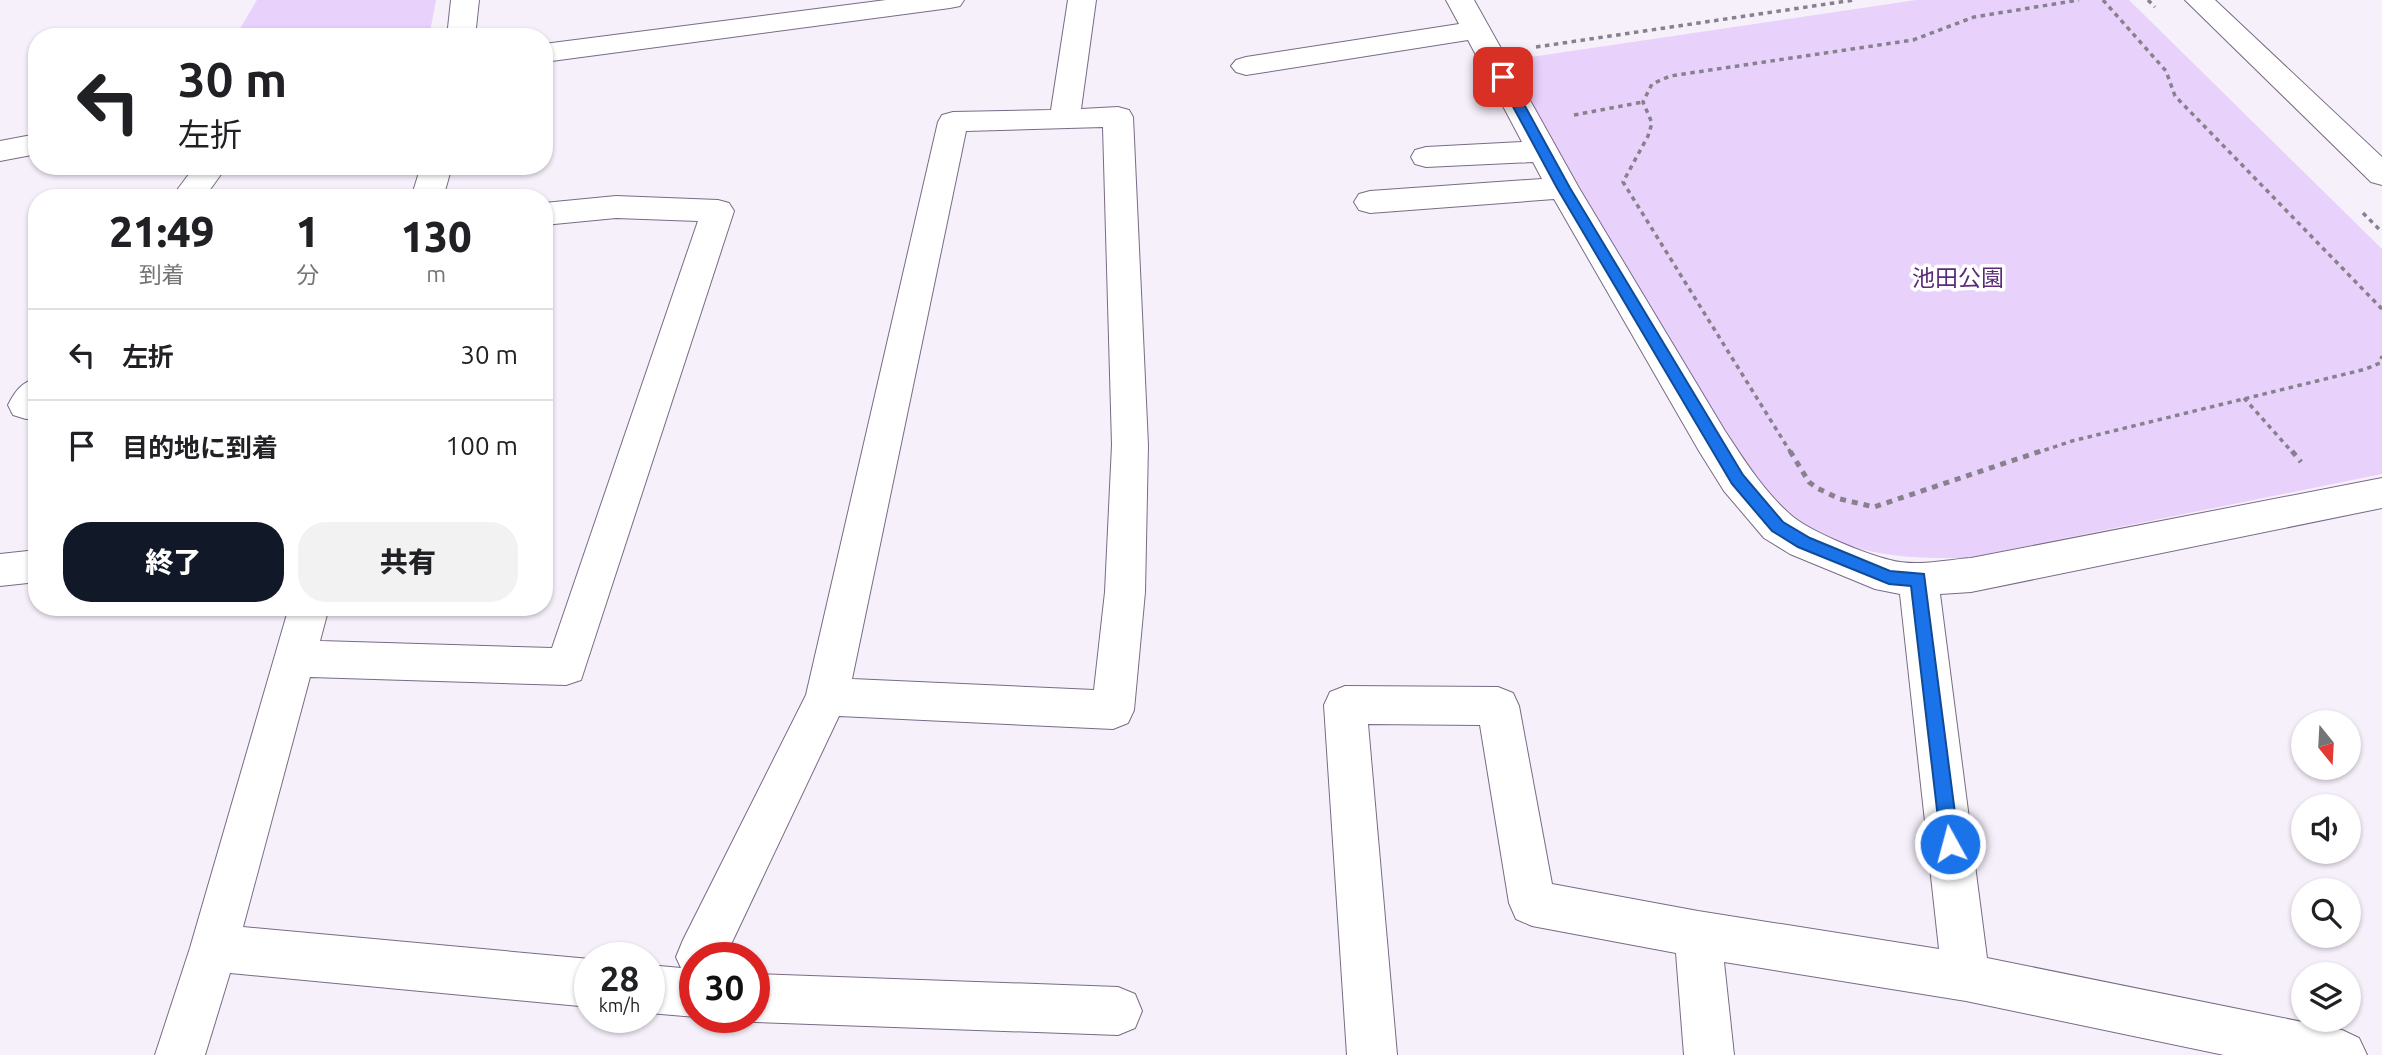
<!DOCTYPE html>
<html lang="ja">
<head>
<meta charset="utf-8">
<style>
	:root { --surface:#fff; --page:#f2f2f2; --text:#202124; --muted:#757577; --line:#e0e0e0; --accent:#111827 }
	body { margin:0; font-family:Ubuntu,"Noto Sans JP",sans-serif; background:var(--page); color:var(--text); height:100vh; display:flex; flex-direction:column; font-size:26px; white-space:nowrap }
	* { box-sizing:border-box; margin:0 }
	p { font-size:23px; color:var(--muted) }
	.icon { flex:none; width:38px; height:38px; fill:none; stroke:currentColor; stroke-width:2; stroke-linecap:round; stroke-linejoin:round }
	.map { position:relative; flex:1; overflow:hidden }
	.side { position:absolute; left:28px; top:189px; width:525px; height:427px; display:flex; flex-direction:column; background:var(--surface); border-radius:28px; box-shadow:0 2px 5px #0004 }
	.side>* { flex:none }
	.hud { position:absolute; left:28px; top:28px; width:525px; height:147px; border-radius:28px; box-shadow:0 2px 5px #0004; background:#fff; color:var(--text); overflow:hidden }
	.needle { width:46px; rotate:162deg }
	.tools { position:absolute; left:2291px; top:710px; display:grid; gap:14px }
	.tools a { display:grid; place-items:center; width:70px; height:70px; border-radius:50%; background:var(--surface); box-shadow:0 2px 5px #0004; font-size:35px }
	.speed { position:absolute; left:574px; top:942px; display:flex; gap:14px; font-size:35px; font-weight:700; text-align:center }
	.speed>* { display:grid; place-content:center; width:91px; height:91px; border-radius:50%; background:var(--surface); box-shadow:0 2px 5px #0004; line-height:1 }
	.speed small { font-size:18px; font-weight:400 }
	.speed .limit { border:10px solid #d22; background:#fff; color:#111 }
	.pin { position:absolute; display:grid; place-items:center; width:60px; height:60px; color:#fff; margin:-30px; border-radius:14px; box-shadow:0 4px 10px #0006 }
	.me { position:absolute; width:77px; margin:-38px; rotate:353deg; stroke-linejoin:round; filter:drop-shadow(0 0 5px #0008) }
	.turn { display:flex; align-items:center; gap:24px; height:147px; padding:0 35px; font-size:32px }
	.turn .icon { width:91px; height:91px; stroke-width:2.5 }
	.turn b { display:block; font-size:49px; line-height:60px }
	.eta { display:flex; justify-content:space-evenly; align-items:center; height:119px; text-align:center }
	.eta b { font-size:42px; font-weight:800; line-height:49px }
	.cta { display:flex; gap:14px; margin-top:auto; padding:14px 35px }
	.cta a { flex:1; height:80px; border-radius:28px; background:var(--accent); color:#fff; font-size:28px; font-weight:800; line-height:80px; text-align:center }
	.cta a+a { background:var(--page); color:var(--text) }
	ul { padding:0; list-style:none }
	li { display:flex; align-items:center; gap:21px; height:91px; padding:0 35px; border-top:2px solid var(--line) }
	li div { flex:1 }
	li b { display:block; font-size:26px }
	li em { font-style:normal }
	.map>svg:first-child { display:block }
	.green { fill:#e8d1fb }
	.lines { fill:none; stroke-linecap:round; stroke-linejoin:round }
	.minor-casing { stroke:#796b84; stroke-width:2 }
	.path-far1 { stroke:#87818c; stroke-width:3.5; stroke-dasharray:4.5 4.5; stroke-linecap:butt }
	.path { stroke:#87818c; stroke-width:5; stroke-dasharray:6 6; stroke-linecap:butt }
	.minor { fill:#fff; fill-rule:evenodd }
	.route { fill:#1a73e8; stroke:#114b97; stroke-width:2 }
	.labels { text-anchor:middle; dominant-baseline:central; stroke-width:7; stroke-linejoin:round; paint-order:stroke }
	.park-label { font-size:23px; fill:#592b78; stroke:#fff }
</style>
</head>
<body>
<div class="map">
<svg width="2382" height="1055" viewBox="0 0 2382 1055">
	<rect width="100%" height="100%" fill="#f6f0fb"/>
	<path class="green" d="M 257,0 L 436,0 L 429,37 L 235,37 Z
		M 1916,0 L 2129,0 L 2382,249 L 2382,474 L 1967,558 C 1891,559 1826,554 1770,495 C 1757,481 1746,463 1735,447 L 1504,61 Z"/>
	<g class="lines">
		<defs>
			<path id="minor" d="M 451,0 L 479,0 L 475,37 L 447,37 Z
				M 886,0 L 964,0 L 960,6 L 950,8 L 544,62 L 544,44 Z
				M 1068,0 L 1096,0 L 1081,109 L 1118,107 L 1129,110 L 1133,117 L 1148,445 L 1145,592 L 1134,710 L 1128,723 L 1113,729 L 839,716 L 725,957 L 695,957 L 696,1017 L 649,1013 L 649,965 L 681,968 L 676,957 L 683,940 L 806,695 L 938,122 L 942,115 L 953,112 L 1051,110 ZM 1103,127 L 1112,445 L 1105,592 L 1094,690 L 852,679 L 966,131 Z
				M 1446,0 L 1474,0 L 1579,188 L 1725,431 C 1744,460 1765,493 1792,516 C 1811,532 1865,554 1890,560 C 1915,567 1945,560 1971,558 L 2382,478 L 2382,508 L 1971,592 L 1940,594 L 1987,958 L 2342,1030 L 2359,1038 L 2367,1055 L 2224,1055 L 1966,1001 L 1724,962 L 1734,1055 L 1684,1055 L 1676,953 L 1532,926 L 1516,919 L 1509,903 L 1480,725 L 1368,724 L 1397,1055 L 1347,1055 L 1324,705 L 1330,692 L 1345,686 L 1498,687 L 1513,693 L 1519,706 L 1552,884 L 1698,911 L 1939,949 L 1900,594 L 1875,589 L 1790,554 L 1764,538 L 1724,491 L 1699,451 L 1554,199 L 1370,213 L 1359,210 L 1354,202 L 1359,194 L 1370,191 L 1542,179 L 1533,162 L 1426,167 L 1415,164 L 1411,157 L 1415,150 L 1426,147 L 1522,142 L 1468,40 L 1246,75 L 1236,72 L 1231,66 L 1236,60 L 1246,57 L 1459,24 Z
				M 2185,0 L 2215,0 L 2382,157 L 2382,185 L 2371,182 Z
				M 37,134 L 37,154 L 0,161 L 0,141 Z
				M 195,166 L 227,166 L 204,198 L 171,198 Z
				M 421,166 L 452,166 L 443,198 L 411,198 Z
				M 616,196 L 718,200 L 729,203 L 734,211 L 581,680 L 566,685 L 310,677 L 243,927 L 590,959 L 590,1007 L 230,973 L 205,1055 L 155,1055 L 190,948 L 289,607 L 329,607 L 320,641 L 552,648 L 698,221 L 616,218 L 544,225 L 544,203 Z
				M 37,378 L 37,418 L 26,419 L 13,415 L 8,405 C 15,391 22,382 37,378 Z
				M 37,550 L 37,582 L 0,586 L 0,554 Z
				M 754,974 L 1118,987 L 1135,994 L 1142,1011 L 1135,1028 L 1118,1035 L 754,1022 L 741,1017 L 754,1017 Z"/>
		</defs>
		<use href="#minor" class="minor-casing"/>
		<path class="path-far1" d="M 2103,0 L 2166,71 L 2175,96 L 2382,309
			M 2148,0 L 2155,7
			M 1536,47 L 1854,0
			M 1574,115 L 1643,102
			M 2363,213 L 2382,232
			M 2244,398 L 2293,453
			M 1791,453 L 1623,182 L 1648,136 L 1652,123 L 1643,102 L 1652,84 L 1670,76 L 1913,40 L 1974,17 L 2079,0
			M 2036,453 L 2072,441 L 2366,369 L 2380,363 L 2382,356"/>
		<path class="path" d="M 1790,451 L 1809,482 L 1817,488 L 1840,499 L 1874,507 L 2041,451
			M 2292,451 L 2301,462"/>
		<use href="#minor" class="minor"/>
	</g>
	<path class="route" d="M 1503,73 L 1509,77 L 1570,188 L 1743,475 L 1783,522 L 1810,538 L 1890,571 L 1924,574 L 1959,844 L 1956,851 L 1950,853 L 1943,851 L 1941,844 L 1911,586 L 1889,584 L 1798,547 L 1772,531 L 1732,484 L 1557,188 L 1497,77 Z"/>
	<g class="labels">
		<g class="park-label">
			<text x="1958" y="277">池田公園</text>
		</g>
	</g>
</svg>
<div class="tools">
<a><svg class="needle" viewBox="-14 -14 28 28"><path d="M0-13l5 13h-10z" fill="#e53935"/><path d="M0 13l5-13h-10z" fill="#757577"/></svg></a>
<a><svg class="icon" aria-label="sound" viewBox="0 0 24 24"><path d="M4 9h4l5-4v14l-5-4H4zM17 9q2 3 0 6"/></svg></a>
<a><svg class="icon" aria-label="search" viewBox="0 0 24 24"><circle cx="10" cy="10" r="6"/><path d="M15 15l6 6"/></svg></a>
<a><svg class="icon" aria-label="layers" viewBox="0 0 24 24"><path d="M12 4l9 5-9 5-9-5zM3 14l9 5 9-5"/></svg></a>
</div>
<div class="speed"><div>28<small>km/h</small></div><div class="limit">30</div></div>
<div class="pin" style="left:1503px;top:77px;background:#d93025"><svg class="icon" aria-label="arrive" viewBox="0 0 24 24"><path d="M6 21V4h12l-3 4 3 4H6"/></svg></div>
<svg class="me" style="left:1950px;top:844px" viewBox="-20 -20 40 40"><circle r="17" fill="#1a73e8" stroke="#fff" stroke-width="3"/><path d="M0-11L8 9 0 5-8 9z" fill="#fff"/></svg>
<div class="hud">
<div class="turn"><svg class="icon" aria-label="left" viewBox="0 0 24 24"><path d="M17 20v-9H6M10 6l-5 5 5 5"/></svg><div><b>30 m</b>左折</div></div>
</div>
<section class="side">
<div class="eta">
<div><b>21:49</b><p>到着</p></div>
<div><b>1</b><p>分</p></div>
<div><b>130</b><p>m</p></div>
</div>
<ul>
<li><svg class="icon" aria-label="left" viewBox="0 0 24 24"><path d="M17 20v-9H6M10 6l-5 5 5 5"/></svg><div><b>左折</b></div><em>30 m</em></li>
<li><svg class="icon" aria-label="arrive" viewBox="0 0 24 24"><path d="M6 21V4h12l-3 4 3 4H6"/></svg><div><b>目的地に到着</b></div><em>100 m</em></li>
</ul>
<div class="cta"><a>終了</a><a>共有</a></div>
</section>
</div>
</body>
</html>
